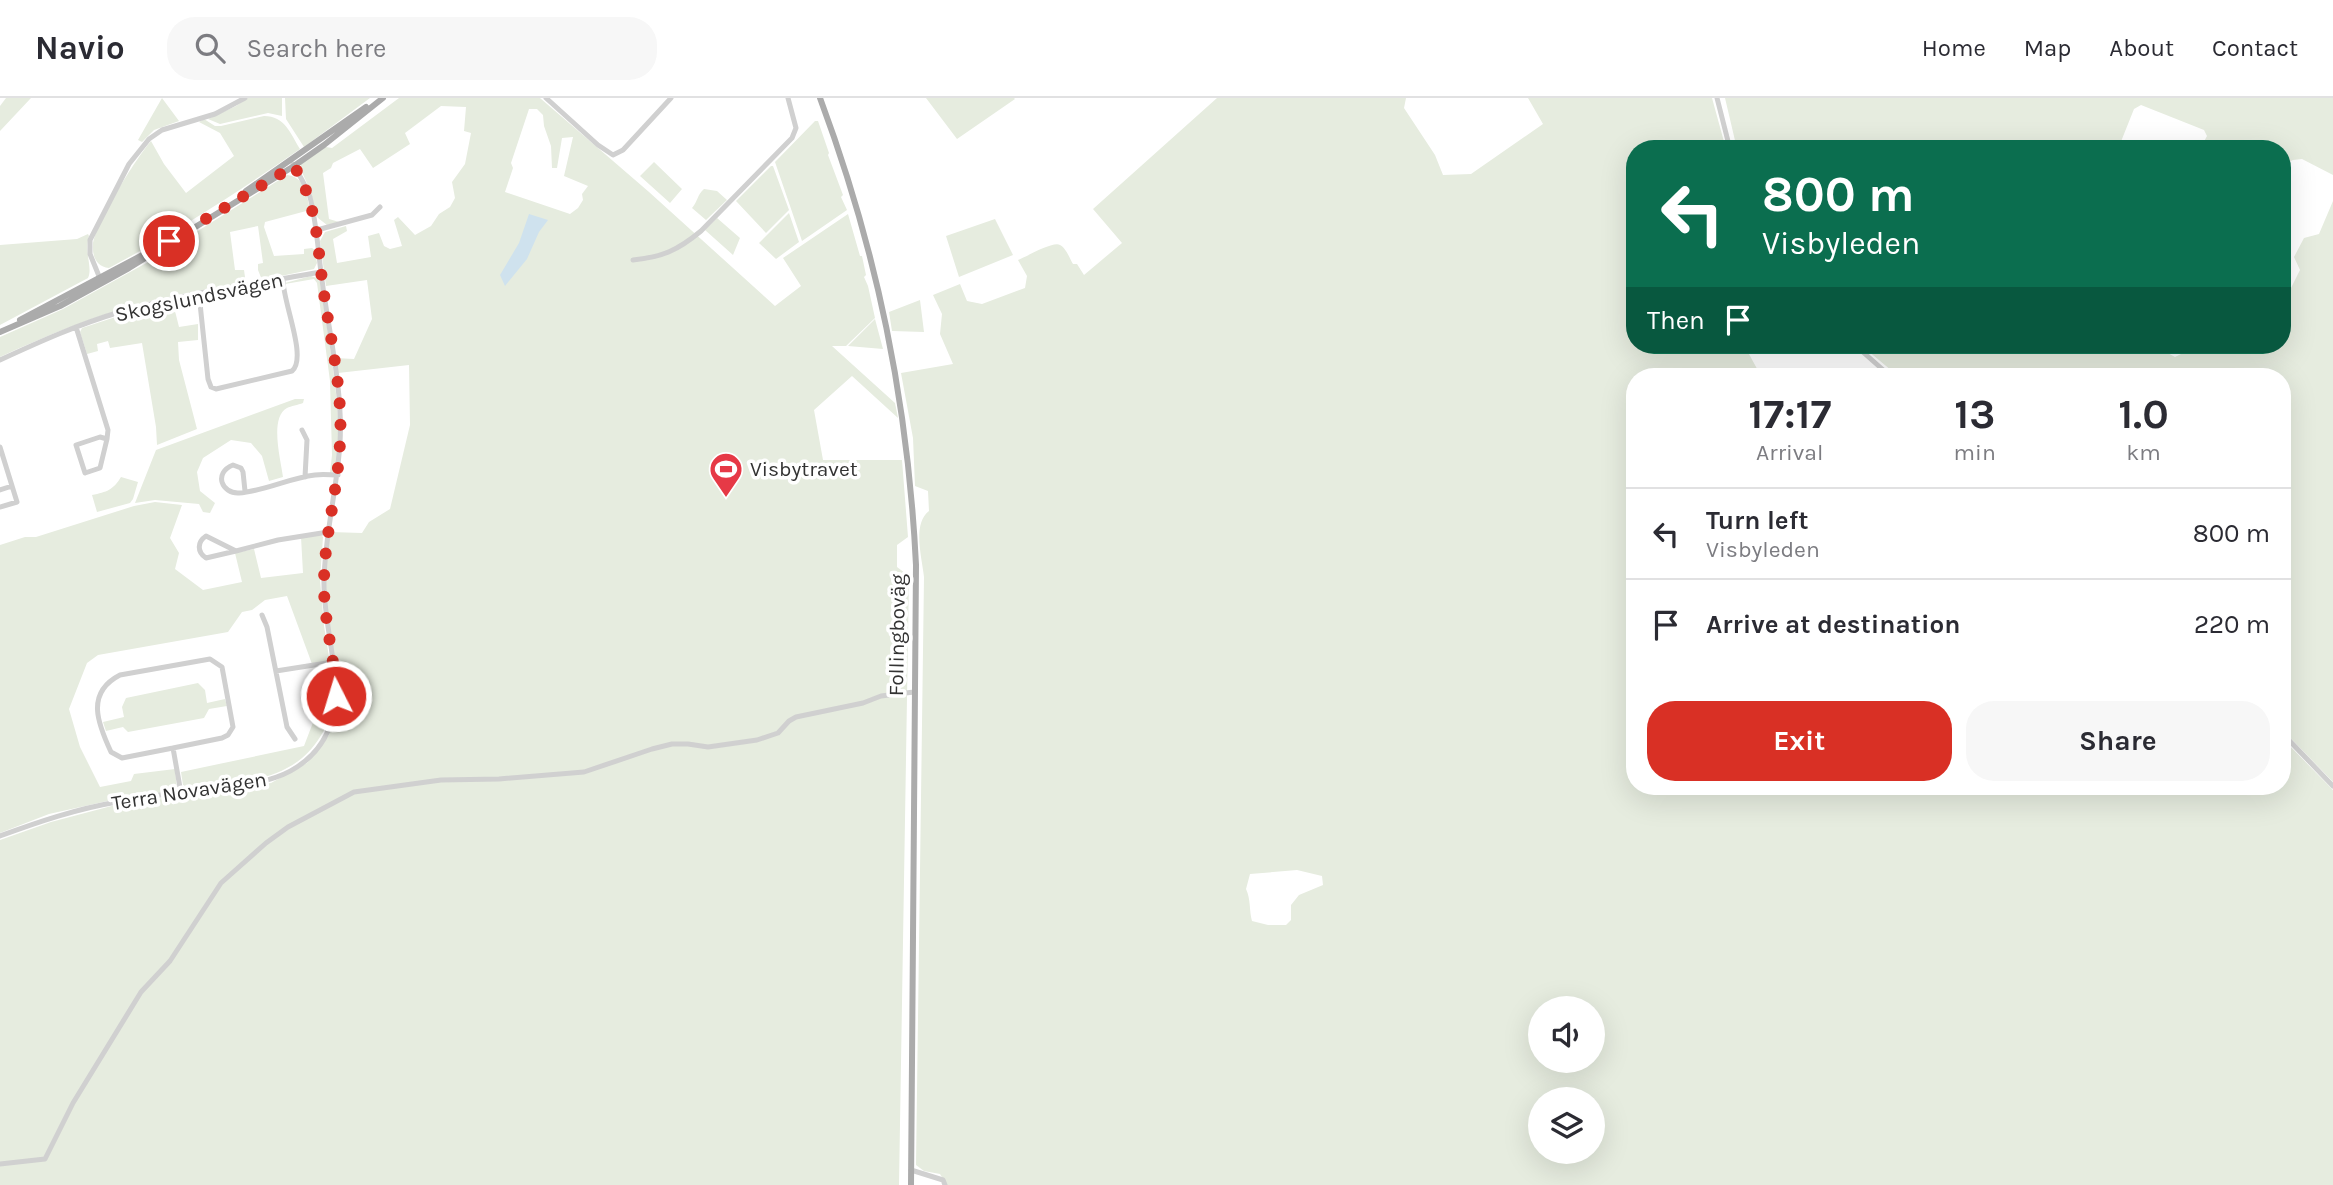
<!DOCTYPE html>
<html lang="en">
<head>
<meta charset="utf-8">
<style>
	:root { --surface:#fff; --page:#f7f7f7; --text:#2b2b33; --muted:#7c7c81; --line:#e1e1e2; --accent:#d93025 }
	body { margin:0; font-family:Karla,sans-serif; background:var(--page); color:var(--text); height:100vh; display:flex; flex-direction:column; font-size:26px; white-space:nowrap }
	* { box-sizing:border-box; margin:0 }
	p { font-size:23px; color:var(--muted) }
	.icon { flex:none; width:38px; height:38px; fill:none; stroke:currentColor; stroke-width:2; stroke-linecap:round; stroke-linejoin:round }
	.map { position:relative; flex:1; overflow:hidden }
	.side { position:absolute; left:1626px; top:270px; width:665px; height:427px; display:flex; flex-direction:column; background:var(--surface); border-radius:28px; box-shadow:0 7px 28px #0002 }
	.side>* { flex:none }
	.guide { position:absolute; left:1626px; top:42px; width:665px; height:214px; border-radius:28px; box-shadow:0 7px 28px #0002; background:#0b6e4f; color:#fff; overflow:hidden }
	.tools { position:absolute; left:1528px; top:898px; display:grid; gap:14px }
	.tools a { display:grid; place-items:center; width:77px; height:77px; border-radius:50%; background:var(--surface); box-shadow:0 7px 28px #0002; font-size:35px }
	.pin { position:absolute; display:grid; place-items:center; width:60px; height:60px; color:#fff; margin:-30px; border:4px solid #fff; border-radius:50%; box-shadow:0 2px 7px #0007 }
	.me { position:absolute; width:77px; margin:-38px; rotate:355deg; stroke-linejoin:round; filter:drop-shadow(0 0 5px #0008) }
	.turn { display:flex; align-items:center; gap:24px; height:147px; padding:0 21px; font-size:32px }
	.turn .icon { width:91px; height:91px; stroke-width:2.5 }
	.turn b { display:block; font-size:49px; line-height:60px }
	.then { display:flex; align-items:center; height:66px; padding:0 21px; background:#0003; gap:14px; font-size:26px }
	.eta { display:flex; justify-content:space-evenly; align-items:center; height:119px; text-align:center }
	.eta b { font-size:42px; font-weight:700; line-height:49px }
	.primary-button { display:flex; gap:14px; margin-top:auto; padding:14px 21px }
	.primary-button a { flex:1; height:80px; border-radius:28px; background:var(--accent); color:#fff; font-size:28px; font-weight:700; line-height:80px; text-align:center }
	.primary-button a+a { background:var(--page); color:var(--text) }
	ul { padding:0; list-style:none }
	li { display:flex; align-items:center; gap:21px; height:91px; padding:0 21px; border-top:2px solid var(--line) }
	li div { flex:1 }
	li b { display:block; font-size:26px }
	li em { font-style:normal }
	header { display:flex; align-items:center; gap:42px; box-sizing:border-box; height:98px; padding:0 35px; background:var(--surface); border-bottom:2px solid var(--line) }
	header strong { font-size:33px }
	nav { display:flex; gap:38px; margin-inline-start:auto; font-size:24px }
	.search { width:490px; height:63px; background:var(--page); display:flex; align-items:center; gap:18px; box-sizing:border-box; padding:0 24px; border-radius:28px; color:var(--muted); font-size:26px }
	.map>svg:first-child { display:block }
	.green { fill:#e6ecdf; fill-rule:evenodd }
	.water { fill:#cfe2ee }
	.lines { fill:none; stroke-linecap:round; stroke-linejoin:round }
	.minor { stroke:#d0d0d0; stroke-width:5 }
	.major { stroke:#ababab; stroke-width:6 }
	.route { stroke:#d93025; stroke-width:12; stroke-dasharray:0 21.6 }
	.labels { text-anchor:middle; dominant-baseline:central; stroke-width:7; stroke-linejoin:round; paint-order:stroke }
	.street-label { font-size:21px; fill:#333; stroke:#fff }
	.poi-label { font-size:21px; fill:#333; stroke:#fff; text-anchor:start }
</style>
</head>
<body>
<header>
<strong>Navio</strong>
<div class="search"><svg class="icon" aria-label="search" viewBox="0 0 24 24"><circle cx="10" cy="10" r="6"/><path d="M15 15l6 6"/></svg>Search here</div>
<nav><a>Home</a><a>Map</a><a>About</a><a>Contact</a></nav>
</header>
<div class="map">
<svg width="2333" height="1087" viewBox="0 0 2333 1087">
	<rect width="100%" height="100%" fill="#fff"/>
	<path class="green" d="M 6,0 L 31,0 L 0,33 L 0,8 Z
		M 162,0 L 179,23 L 154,32 L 142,44 L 138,42 Z
		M 248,0 L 282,0 L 282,18 L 268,15 L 220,26 L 208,21 L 236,8 Z
		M 285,0 L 370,0 L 304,49 L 286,21 Z
		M 399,0 L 540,0 L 649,94 L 775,208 L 801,188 L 783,160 L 848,116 L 860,158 L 862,158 L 866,177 L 864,179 L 868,188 L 875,220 L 846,248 L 832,248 L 895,305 L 898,320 L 852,278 L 814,312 L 823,362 L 902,362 L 908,439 L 897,447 L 897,469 L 909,478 L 899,1087 L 0,1087 L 0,742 L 51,724 L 119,706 L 271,685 L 307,665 L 329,637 L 339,605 L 339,591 L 327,518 L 325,481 L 330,434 L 362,435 L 369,424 L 390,411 L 410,327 L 409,267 L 338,275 L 335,260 L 354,261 L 372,221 L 367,182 L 326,188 L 320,143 L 325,134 L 346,128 L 347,133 L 333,141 L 337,165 L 371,159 L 368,138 L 379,135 L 384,148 L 390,151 L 402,148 L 394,122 L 398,119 L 415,137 L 431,128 L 439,116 L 450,109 L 455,100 L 452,84 L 465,66 L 471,35 L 464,33 L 466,9 L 441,8 L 405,35 L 410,46 L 373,70 L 360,51 L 333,65 L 331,70 L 323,75 L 329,121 L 339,124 L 327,127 L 318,120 L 316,116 L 311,94 L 301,72 L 301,66 L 326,49 L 332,50 ZM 529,11 L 537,11 L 543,17 L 544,28 L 551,48 L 552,70 L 557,70 L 562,40 L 573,39 L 564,78 L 588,88 L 582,96 L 583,102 L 578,110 L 570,116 L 505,94 L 513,70 L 511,65 Z
		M 926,0 L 1014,0 L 1015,1 L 957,41 Z
		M 1217,0 L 1406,0 L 1404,10 L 1435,57 L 1443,77 L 1471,76 L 1543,26 L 1528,0 L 1712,0 L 1726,51 L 1634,51 L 1634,247 L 1744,247 L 1761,278 L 1634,278 L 1634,688 L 2282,688 L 2282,640 L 2333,692 L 2333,1087 L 947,1087 L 940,1076 L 924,1073 L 916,1067 L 924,479 C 922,460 912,426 929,413 L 928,393 L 915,388 L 913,340 L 901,275 L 953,266 L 940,236 L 942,216 L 933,197 L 960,186 L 967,203 L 982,206 L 1025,190 L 1027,178 L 1018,162 C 1026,159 1053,143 1060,147 C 1066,150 1070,161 1073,166 L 1077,166 L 1084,177 L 1122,145 L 1093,111 ZM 1297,772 L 1322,778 L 1323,787 L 1299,797 L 1291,807 L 1291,822 L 1286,827 L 1268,827 L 1252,823 C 1249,812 1251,802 1246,791 L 1250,776 ZM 1540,910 L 1592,910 L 1592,962 L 1540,962 ZM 1540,1001 L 1592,1001 L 1592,1054 L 1540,1054 Z
		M 1725,0 L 2333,0 L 2333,77 L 2302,61 L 2293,62 L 2282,67 L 2282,51 L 2200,51 L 2207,38 L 2204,32 L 2141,7 L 2134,11 L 2118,51 L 1737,51 Z
		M 264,18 C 285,18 290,35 300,51 C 238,94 175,135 109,170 C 97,169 92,159 93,147 C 94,127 137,59 151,43 L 164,66 L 186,95 L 234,58 L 220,35 L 199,24 L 204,21 L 215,28 L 221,28 Z
		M 815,23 L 818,23 L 829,55 L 828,57 L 843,97 L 841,99 L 847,112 L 802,143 L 775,64 Z
		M 654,64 L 682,91 L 670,105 L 640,78 Z
		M 771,68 L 773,68 L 789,112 L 766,135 L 736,103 Z
		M 287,77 C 305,79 307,97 310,112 L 265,124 L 264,129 L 274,158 L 304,156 L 304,151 L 312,150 L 315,152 L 317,165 L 314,171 L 262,182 L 258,172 L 258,166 L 263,165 L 258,128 L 230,134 L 235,172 L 244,172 L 245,179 L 242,185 C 211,191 178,196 147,204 C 96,217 48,237 0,259 L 0,239 L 63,211 L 150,163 Z
		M 704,91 L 717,93 L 727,102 L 706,122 L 692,110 C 698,103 697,97 704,91 Z
		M 2333,103 L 2333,684 L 2282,631 L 2282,278 L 1898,278 L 1861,247 L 2153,247 L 2175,259 L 2187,253 L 2190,247 L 2282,247 L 2282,208 L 2300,172 L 2294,159 L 2304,140 L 2319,136 Z
		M 789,115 L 799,144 L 776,161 L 759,145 Z
		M 717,120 L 740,140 L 733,157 L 705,132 Z
		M 995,121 L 1013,157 L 959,179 L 946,138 Z
		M 88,136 L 89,138 C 84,155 93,170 88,180 L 0,227 L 0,147 L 77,141 Z
		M 311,178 L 317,180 L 320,184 C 326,229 348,335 334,374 L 330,375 L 332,357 L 330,283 L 317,185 L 314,181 L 285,186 L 285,185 Z
		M 193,200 L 197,201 L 193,204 L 174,209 L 179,229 L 198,226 L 198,242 L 178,244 L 179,262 L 197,331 L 157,347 L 156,329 L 142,245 L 110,250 L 108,243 L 97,246 L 98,253 L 87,256 L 80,234 L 82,230 L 149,208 Z
		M 920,202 L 924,234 L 892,233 L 889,214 Z
		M 875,221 L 883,251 L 848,248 Z
		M 295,301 L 304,301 L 303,305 C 298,307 291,308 287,310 C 269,320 281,362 283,379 L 269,383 L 262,358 L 251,345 L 231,342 L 203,360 L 197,374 L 200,393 L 215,405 L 210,415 L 203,414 L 199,406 L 155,402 L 135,405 L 156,352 Z
		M 121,379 L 138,384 L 133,401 L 130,405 L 97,414 L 92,397 C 107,394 113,392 121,379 Z
		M 155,404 L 182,407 L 170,440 L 179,455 L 175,471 L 203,492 L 242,484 L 235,455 L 254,451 L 261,480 L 303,475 L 301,439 L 321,437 L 323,439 L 320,481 L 324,528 L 329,559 L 327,563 L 312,566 L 287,498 L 265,502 L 252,512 L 242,514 L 228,534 L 98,557 L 87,565 L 69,611 L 80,649 L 100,689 L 131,683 L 134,676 L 175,671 L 177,691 L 173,694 L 112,702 L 49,716 L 0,735 L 0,447 L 25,439 L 36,439 L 134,408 Z
		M 330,568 L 333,571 C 335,595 334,618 320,639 C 291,686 237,684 188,690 L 183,687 L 181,674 L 304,648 L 317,614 L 314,571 Z
		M 198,585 L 205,592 L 207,605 L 225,601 L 227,608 L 209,611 L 204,620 L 128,634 L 123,629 L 106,633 L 103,624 L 124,619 L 122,609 L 126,600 Z"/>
	<path class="water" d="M 529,116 L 548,122 L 539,134 L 527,161 L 505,188 L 500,177 L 519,145 Z"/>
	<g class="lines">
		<path class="minor" d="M 546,0 L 598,47 L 613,57 L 623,52 L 671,0
			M 1717,0 L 1730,51
			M 317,132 L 372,117 L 380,109
			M 633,162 C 663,159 678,152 701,133 L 792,40 L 796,30 L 788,0
			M 101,183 L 90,156 L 90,142 L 129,66 L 149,41 L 162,32 L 215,16 L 245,0
			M 199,196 L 208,281 L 211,289 L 216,291 L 292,273 C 308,260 282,202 283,181
			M 76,229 L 108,332 L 107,341 L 100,339 L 76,347 L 85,375 L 100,370 L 107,341
			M 1855,247 L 1890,278
			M 0,262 C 39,244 79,226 120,214 C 185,195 254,186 321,174
			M 302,332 L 307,342 L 305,379
			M 0,349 L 17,404 L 0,409
			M 0,392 L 12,388
			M 245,393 L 243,374 L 241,370 L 233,367 C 213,375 222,396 239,395 C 265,393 289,380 315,377 C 323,376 331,377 338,377
			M 236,453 L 206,460 C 197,454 197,444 206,438 L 236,453 L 278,442 L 328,434
			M 262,517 L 267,529 L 287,629 L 295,641
			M 276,573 L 333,564
			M 2282,635 L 2333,688
			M 173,650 L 122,660 L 111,654 C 98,626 85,595 120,577 L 210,561 L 222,569 L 233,629 L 228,637 L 222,640 L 173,650 L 181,695
			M 0,738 C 38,724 76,711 117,704 C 151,697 187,694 221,690 C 247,686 275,684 297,669 C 364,625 322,544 324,482 C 325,436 337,391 340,345 C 343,291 329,236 322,182 C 318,154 317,127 310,99 C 306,87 299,77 293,66
			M 0,1066 L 45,1061 L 73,1005 L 141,894 L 170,863 L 221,785 L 266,745 L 288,729 L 354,694 L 441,682 L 499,681 L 584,674 L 652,651 L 672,646 L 688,646 L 708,649 L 757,642 L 778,635 L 789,623 L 796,619 L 863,605 L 881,598 L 914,594
			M 911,1072 L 943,1082 L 945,1087"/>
		<path class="major" d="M 820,0 C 877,153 908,304 916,467 L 911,1087
			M 246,93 L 366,9
			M 20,222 L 150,153
			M 0,234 L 60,208 L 129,170 L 294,68 L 324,47 L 383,0"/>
	</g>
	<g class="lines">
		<path class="route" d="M 169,143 L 294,68 C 319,109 317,151 324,196 C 331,244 343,295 340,344 C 338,391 325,435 324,482 C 323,521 335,559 336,598"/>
	</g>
	<defs>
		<symbol id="stadium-pin" viewBox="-11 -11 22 30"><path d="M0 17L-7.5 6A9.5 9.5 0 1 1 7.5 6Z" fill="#e63946" stroke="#fff"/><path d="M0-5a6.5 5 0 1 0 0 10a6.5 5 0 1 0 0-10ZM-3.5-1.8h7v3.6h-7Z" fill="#fff"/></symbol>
	</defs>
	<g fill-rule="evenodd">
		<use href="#stadium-pin" x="707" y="352" width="38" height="52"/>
	</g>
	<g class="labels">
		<g class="street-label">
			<text transform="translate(199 199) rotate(-12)">Skogslundsvägen</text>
			<text transform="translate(897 537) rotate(-89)">Follingboväg</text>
			<text transform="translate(189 693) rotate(-9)">Terra Novavägen</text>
		</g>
		<g class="poi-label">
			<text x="750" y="371">Visbytravet</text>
		</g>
	</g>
</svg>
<div class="tools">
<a><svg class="icon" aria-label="sound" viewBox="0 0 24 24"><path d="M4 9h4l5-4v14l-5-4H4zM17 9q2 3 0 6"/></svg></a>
<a><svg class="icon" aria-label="layers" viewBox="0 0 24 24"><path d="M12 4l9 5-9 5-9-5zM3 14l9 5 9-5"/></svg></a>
</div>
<div class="pin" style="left:169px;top:143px;background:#d93025"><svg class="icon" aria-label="arrive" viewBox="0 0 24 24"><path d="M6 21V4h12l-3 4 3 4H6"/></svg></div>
<svg class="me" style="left:336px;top:598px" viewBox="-20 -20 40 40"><circle r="17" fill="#d93025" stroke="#fff" stroke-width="3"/><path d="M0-11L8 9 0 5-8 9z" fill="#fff"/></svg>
<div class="guide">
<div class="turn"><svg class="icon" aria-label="left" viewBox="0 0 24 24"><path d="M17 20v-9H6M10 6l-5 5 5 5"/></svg><div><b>800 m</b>Visbyleden</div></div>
<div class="then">Then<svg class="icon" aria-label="arrive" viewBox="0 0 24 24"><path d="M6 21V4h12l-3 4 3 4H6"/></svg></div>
</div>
<section class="side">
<div class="eta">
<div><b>17:17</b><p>Arrival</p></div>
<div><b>13</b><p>min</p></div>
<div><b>1.0</b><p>km</p></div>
</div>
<ul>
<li><svg class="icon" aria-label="left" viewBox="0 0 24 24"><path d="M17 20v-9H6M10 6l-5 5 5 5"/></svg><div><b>Turn left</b><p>Visbyleden</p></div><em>800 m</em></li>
<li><svg class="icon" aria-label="arrive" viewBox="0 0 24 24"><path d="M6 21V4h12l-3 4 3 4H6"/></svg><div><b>Arrive at destination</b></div><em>220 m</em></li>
</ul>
<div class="primary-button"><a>Exit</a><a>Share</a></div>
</section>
</div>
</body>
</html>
